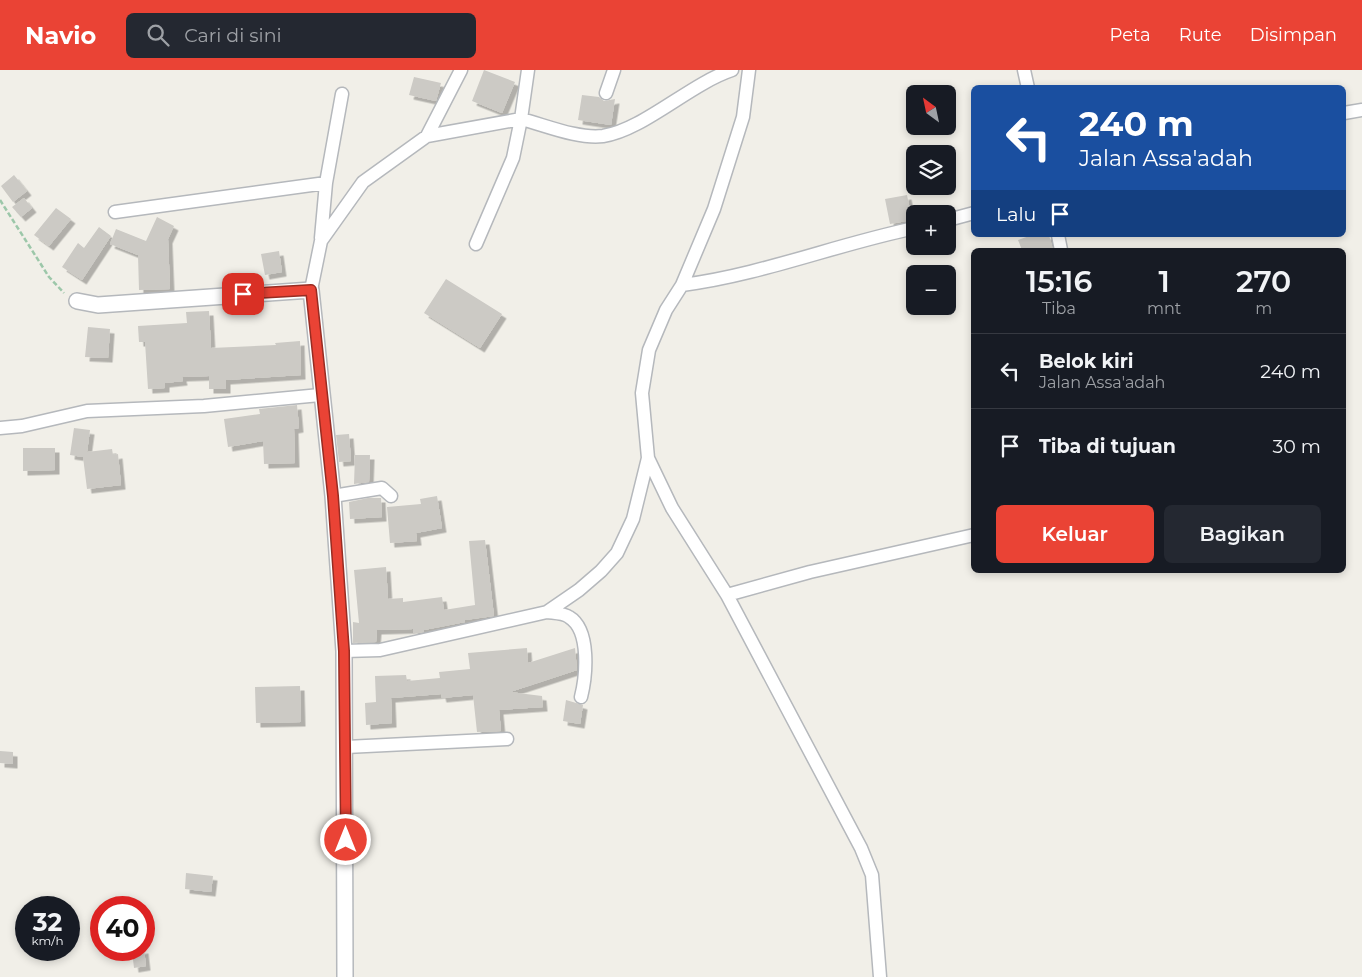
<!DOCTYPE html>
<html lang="id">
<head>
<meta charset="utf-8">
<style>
	:root { --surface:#171b24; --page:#242831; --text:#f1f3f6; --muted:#9ea1a6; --line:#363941; --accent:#ea4335 }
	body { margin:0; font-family:Montserrat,sans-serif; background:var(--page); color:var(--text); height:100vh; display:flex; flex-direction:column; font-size:19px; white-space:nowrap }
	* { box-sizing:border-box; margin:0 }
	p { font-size:16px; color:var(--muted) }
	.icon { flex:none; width:28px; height:28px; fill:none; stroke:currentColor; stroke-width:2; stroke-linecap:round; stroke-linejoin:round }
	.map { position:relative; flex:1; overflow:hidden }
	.sheet { position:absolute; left:971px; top:178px; width:375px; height:325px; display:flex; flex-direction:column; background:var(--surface); border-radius:8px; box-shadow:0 2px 8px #0003 }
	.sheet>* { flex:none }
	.guide { position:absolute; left:971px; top:15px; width:375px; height:152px; border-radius:8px; box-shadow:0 2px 8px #0003; background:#1a4fa0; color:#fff; overflow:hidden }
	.needle { width:32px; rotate:327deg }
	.tools { position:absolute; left:906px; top:15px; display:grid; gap:10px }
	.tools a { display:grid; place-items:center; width:50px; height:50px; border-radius:8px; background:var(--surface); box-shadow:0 2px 8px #0003; font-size:25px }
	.speed { position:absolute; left:15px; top:826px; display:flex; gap:10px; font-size:25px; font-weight:700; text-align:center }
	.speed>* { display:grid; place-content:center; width:65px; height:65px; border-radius:50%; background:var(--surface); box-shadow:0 2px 8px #0003; line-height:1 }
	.speed small { font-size:12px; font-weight:400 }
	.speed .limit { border:8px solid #d22; background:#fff; color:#111 }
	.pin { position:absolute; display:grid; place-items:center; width:42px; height:42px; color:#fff; margin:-21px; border-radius:10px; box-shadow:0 2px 8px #0006 }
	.me { position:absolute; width:55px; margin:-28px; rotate:0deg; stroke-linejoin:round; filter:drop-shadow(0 0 4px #0008) }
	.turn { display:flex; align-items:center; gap:18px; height:105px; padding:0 25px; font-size:22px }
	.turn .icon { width:65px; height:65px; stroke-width:2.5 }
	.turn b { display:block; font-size:35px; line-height:42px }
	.then { display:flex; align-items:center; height:48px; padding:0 25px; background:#0003; gap:10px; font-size:19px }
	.eta { display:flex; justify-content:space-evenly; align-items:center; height:85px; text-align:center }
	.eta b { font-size:30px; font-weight:600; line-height:35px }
	.action { display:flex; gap:10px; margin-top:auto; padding:10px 25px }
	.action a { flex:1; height:58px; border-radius:8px; background:var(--accent); color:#fff; font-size:20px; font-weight:600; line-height:58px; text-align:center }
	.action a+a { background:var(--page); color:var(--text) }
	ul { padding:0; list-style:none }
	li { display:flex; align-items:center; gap:15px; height:75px; padding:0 25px; border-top:1px solid var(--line) }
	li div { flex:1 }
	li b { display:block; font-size:19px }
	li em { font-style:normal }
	header { display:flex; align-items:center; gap:30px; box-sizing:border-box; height:70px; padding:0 25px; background:var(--accent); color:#fff }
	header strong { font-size:24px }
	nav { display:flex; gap:28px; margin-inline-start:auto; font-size:18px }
	.search { width:350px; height:45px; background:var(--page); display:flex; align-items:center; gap:12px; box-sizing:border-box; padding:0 18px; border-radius:8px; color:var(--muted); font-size:19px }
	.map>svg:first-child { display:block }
	.building { fill:#cccac5; filter:url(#shadow) }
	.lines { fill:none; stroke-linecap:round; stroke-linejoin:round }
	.minor-casing { stroke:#b5b8bc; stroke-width:15 }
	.tertiary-casing { stroke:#b5b8bc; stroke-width:18 }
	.path { stroke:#9cc7a9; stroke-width:2.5; stroke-dasharray:5 2.5; stroke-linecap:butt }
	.minor { stroke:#fff; stroke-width:12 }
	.tertiary { stroke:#fff; stroke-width:15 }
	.route-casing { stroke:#982c22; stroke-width:12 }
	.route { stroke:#ea4335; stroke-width:9 }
</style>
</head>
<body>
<header>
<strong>Navio</strong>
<div class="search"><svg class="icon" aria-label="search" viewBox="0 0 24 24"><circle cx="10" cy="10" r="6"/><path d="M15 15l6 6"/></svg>Cari di sini</div>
<nav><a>Peta</a><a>Rute</a><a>Disimpan</a></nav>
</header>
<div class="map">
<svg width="1362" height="907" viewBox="0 0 1362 907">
	<defs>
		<filter id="shadow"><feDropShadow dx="4.5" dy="4.5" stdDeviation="0" flood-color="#0004"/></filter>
	</defs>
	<rect width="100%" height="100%" fill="#f1efe8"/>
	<path class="building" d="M 484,0 L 515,12 L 502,43 L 472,31 Z
		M 414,7 L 441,13 L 436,31 L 409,25 Z
		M 582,25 L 599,27 L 604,31 L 615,29 L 611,55 L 578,50 Z
		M 14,105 L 27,121 L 13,132 L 1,116 Z
		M 907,125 L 912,150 L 890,154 L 885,129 Z
		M 24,128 L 32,138 L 21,147 L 12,137 Z
		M 56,138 L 71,149 L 49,176 L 34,165 Z
		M 157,147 L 174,156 L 168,169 L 170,219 L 139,220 L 138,185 L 110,174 L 116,159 L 146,171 Z
		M 99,157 L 111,166 L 82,210 L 62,197 L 78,173 L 84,178 Z
		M 1032,165 L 1049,165 L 1053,180 L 1022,180 L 1018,170 Z
		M 279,181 L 282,202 L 265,205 L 261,184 Z
		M 446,209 L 502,244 L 480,278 L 424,243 Z
		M 209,241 L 211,278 L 276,275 L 275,273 L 300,271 L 301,305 L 226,310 L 226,319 L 209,319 L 209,306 L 182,307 L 183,311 L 165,313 L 165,318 L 148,319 L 145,272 L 139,272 L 138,256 L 187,253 L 186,242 Z
		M 88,257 L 110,259 L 108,288 L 85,287 Z
		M 297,335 L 299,358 L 294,359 L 295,393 L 264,394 L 263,371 L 228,377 L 224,349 L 260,344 L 259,339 Z
		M 74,358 L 90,360 L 87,382 L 112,379 L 113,385 L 118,384 L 121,415 L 87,419 L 83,387 L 70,385 Z
		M 349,364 L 351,391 L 339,392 L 336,365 Z
		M 23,378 L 55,378 L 55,400 L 23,401 Z
		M 355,385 L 370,385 L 369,412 L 354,414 Z
		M 437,426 L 442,458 L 416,463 L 417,471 L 390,473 L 387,437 L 421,434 L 420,429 Z
		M 368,428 L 381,428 L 382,447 L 350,449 L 349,432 Z
		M 485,470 L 494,546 L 465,550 L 465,552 L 424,560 L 424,562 L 413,564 L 413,559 L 377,560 L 376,572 L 353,573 L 353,552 L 359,553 L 354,500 L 386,497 L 388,529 L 403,528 L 403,532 L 442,527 L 444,540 L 475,535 L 469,471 Z
		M 527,578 L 528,593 L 575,578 L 577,600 L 510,622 L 542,626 L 543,637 L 499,640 L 501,661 L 477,662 L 473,625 L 442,628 L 441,624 L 391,628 L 392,653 L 366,655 L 365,633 L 376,632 L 375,606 L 406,605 L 407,611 L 440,608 L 439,602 L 470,599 L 468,583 Z
		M 300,616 L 301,652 L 256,653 L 255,617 Z
		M 566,630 L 583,635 L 580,654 L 563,651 Z
		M 0,681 L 13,682 L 13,694 L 0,693 Z
		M 186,803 L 213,806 L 211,822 L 185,819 Z
		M 144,879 L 146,896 L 134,898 L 132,881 Z"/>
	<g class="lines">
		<defs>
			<path id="minor" d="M 1024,0 L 1028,18
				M 606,23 L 614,0
				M 1344,43 L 1362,40
				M 427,66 L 461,0
				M 115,142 L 326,113
				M 948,150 L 974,143
				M 1058,165 L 1061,180
				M 321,168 L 326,113 L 342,24
				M 476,174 L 513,88 L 521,49 C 545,55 577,69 603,66 C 643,60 690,14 732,0
				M 682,215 C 761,205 837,174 915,158
				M 311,220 L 321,171 L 363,112 L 427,66 L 521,49 L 528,0
				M 0,358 L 22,356 L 87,341 L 204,336 L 320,325
				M 648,388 L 672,438 L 727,525 L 861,778 L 872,805 L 880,907
				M 333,426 L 382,418 L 391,426
				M 727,525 L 810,502 L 974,465
				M 547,542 L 579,520 L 601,501 L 617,483 L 633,449 L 648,388 L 642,323 L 649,280 L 666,240 L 682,215 L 714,139 L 743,47 L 749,0
				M 344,581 L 380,580 L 547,542 C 553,543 564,543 569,547 C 591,560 586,607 581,627
				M 346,677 L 507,669"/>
			<path id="tertiary" d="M 77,231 L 98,235 L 311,220 L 333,426 L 344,581 L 345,907"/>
		</defs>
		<use href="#minor" class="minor-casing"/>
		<use href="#tertiary" class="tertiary-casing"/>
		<path class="path" d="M 0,130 L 49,207 L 64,223"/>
		<use href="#minor" class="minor"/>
		<use href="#tertiary" class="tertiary"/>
	</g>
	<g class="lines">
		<defs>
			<path id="route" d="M 243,224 L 311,220 L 333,426 L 344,581 L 346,770"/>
		</defs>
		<use href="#route" class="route-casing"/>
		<use href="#route" class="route"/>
	</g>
</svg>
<div class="tools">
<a><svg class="needle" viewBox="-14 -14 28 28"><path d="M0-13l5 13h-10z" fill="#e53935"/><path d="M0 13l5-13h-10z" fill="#9ea1a6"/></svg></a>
<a><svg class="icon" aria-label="layers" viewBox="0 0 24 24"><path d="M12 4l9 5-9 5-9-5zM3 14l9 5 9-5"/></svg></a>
<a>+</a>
<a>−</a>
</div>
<div class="speed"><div>32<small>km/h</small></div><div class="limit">40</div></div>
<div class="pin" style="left:243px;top:224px;background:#d93025"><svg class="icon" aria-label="arrive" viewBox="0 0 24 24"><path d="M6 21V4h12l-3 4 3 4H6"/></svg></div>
<svg class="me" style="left:346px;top:770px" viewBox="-20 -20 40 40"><circle r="17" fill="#ea4335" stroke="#fff" stroke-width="3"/><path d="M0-11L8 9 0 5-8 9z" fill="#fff"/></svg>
<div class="guide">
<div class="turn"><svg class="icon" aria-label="left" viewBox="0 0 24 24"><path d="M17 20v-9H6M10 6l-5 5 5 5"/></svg><div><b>240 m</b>Jalan Assa'adah</div></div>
<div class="then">Lalu<svg class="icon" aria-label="arrive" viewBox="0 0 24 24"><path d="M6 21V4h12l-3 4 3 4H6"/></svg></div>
</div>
<section class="sheet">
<div class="eta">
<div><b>15:16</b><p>Tiba</p></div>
<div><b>1</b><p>mnt</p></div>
<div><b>270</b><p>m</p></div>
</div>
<ul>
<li><svg class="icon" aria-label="left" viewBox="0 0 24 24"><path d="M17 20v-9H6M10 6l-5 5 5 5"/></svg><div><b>Belok kiri</b><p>Jalan Assa'adah</p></div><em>240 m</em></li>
<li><svg class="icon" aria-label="arrive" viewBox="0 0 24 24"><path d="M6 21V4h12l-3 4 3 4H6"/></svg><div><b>Tiba di tujuan</b></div><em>30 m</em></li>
</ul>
<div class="action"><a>Keluar</a><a>Bagikan</a></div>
</section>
</div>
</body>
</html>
